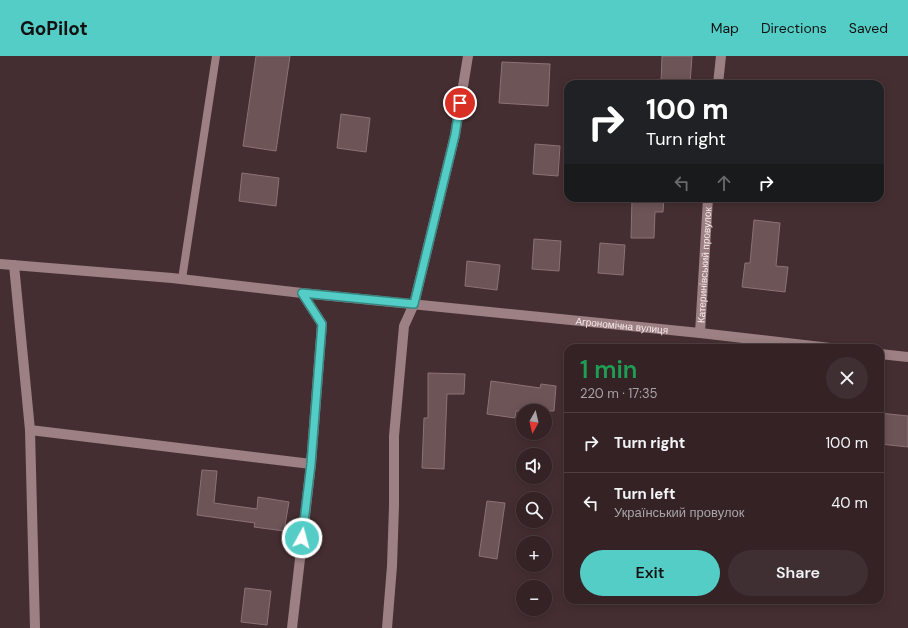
<!DOCTYPE html>
<html lang="en">
<head>
<meta charset="utf-8">
<style>
	:root { --surface:#342225; --page:#3f2f32; --text:#f1f3f6; --muted:#a9a4a7; --line:#4e3f42; --accent:#54cdc7 }
	body { margin:0; font-family:"DM Sans",sans-serif; background:var(--page); color:var(--text); height:100vh; display:flex; flex-direction:column; font-size:15px; white-space:nowrap }
	* { box-sizing:border-box; margin:0 }
	p { font-size:13px; color:var(--muted) }
	.icon { flex:none; width:22px; height:22px; fill:none; stroke:currentColor; stroke-width:2; stroke-linecap:round; stroke-linejoin:round }
	.map { position:relative; flex:1; overflow:hidden }
	.drawer { position:absolute; left:564px; top:288px; width:320px; height:260px; display:flex; flex-direction:column; background:var(--surface); border-radius:12px; box-shadow:0 2px 10px #0003,0 0 0 1px var(--line) }
	.drawer>* { flex:none }
	.hud { position:absolute; left:564px; top:24px; width:320px; height:122px; border-radius:12px; box-shadow:0 2px 10px #0003,0 0 0 1px var(--line); background:#202124; color:#fff; overflow:hidden }
	.needle { width:26px; rotate:188deg }
	.controls { position:absolute; left:516px; top:348px; display:grid; gap:8px }
	.controls a { display:grid; place-items:center; width:36px; height:36px; border-radius:50%; background:var(--surface); box-shadow:0 2px 10px #0003,0 0 0 1px var(--line); font-size:20px }
	.pin { position:absolute; display:grid; place-items:center; width:34px; height:34px; color:#fff; margin:-17px; border:2px solid #fff; border-radius:50%; box-shadow:0 1px 4px #0007 }
	.me { position:absolute; width:44px; margin:-22px; rotate:7deg; stroke-linejoin:round; filter:drop-shadow(0 0 3px #0008) }
	.turn { display:flex; align-items:center; gap:14px; height:84px; padding:0 16px; font-size:18px }
	.turn .icon { width:52px; height:52px; stroke-width:2.5 }
	.turn b { display:block; font-size:28px; line-height:34px }
	.lanes { display:flex; align-items:center; height:38px; padding:0 16px; background:#0003; justify-content:center; gap:20px; direction:ltr }
	.lanes .off { opacity:.35 }
	.round { display:grid; place-items:center; flex:none; width:42px; height:42px; border-radius:21px; background:var(--page) }
	.summary { display:flex; align-items:center; justify-content:space-between; height:68px; padding:0 16px }
	h1 { font-size:24px; font-weight:600; line-height:30px; color:#1e9e55 }
	.cta { display:flex; gap:8px; margin-top:auto; padding:8px 16px }
	.cta a { flex:1; height:46px; border-radius:24px; background:var(--accent); color:#111; font-size:16px; font-weight:600; line-height:46px; text-align:center }
	.cta a+a { background:var(--page); color:var(--text) }
	ul { padding:0; list-style:none }
	li { display:flex; align-items:center; gap:12px; height:60px; padding:0 16px; border-top:1px solid var(--line) }
	li div { flex:1 }
	li b { display:block; font-size:15px }
	li em { font-style:normal }
	header { display:flex; align-items:center; gap:24px; box-sizing:border-box; height:56px; padding:0 20px; background:var(--accent); color:#111 }
	header strong { font-size:19px }
	nav { display:flex; gap:22px; margin-inline-start:auto; font-size:14px }
	.map>svg:first-child { display:block }
	.building { fill:#6d5457; stroke:#8d7275 }
	.lines { fill:none; stroke-linecap:round; stroke-linejoin:round }
	.lane { stroke:#9c8083; stroke-width:8 }
	.street { stroke:#9c8083; stroke-width:10 }
	.route-casing { stroke:#378581; stroke-width:10 }
	.route { stroke:#54cdc7; stroke-width:7 }
	.labels { text-anchor:middle; dominant-baseline:central; stroke-width:4; stroke-linejoin:round; paint-order:stroke }
	.street-label { font-size:10px; fill:#f9e9eb; stroke:#241a1b }
</style>
</head>
<body>
<header>
<strong>GoPilot</strong>
<nav><a>Map</a><a>Directions</a><a>Saved</a></nav>
</header>
<div class="map">
<svg width="908" height="572" viewBox="0 0 908 572">
	<rect width="100%" height="100%" fill="#452e31"/>
	<path class="building" d="M 256,0 L 290,0 L 276,95 L 243,90 Z
		M 662,0 L 692,0 L 690,28 L 661,28 Z
		M 502,6 L 550,8 L 548,50 L 499,47 Z
		M 341,58 L 370,62 L 366,96 L 337,92 Z
		M 535,88 L 560,90 L 558,120 L 533,118 Z
		M 242,117 L 279,122 L 276,150 L 239,145 Z
		M 632,142 L 664,142 L 663,156 L 655,156 L 654,182 L 631,182 Z
		M 754,164 L 780,167 L 776,210 L 788,211 L 785,236 L 742,231 L 745,207 L 750,207 Z
		M 534,183 L 561,185 L 559,215 L 532,213 Z
		M 600,187 L 625,189 L 623,219 L 598,217 Z
		M 467,205 L 500,209 L 497,234 L 465,230 Z
		M 428,317 L 465,318 L 464,338 L 447,338 L 444,413 L 422,412 L 424,362 L 428,362 Z
		M 491,325 L 540,332 L 541,328 L 556,330 L 554,355 L 516,355 L 515,362 L 487,358 Z
		M 880,357 L 908,360 L 908,391 L 880,388 Z
		M 202,414 L 217,415 L 214,447 L 257,453 L 258,441 L 289,446 L 284,475 L 254,471 L 255,467 L 197,459 Z
		M 487,445 L 505,447 L 497,503 L 479,500 Z
		M 245,532 L 271,535 L 267,569 L 241,566 Z"/>
	<g class="lines">
		<path class="lane" d="M 182,223 L 216,0"/>
		<g class="street">
			<path d="M 718,28 L 721,0"/>
			<path id="s1" d="M 0,208 L 172,222 L 302,237 L 700,277 L 830,292"/>
			<path d="M 14,209 L 30,374 L 35,572"/>
			<path id="s2" d="M 700,277 L 708,142"/>
			<path d="M 880,298 L 908,301"/>
			<path d="M 30,374 L 311,408"/>
			<path d="M 292,572 L 311,408 L 322,268 L 302,237"/>
			<path d="M 387,572 L 392,510 L 394,450 L 394,380 L 404,270 L 414,248 L 455,79 L 468,0"/>
		</g>
	</g>
	<g class="lines">
		<defs>
			<path id="route" d="M 302,482 L 311,408 L 322,268 L 302,237 L 414,248 L 455,79 L 460,47"/>
		</defs>
		<use href="#route" class="route-casing"/>
		<use href="#route" class="route"/>
	</g>
	<g class="labels">
		<g class="street-label">
			<text stroke="none"><textPath href="#s2" startOffset="68">Катеринівський провулок</textPath></text>
			<text stroke="none"><textPath href="#s1" startOffset="625">Агрономічна вулиця</textPath></text>
		</g>
	</g>
</svg>
<div class="controls">
<a><svg class="needle" viewBox="-14 -14 28 28"><path d="M0-13l5 13h-10z" fill="#e53935"/><path d="M0 13l5-13h-10z" fill="#a9a4a7"/></svg></a>
<a><svg class="icon" aria-label="sound" viewBox="0 0 24 24"><path d="M4 9h4l5-4v14l-5-4H4zM17 9q2 3 0 6"/></svg></a>
<a><svg class="icon" aria-label="search" viewBox="0 0 24 24"><circle cx="10" cy="10" r="6"/><path d="M15 15l6 6"/></svg></a>
<a>+</a>
<a>−</a>
</div>
<div class="pin" style="left:460px;top:47px;background:#d93025"><svg class="icon" aria-label="arrive" viewBox="0 0 24 24"><path d="M6 21V4h12l-3 4 3 4H6"/></svg></div>
<svg class="me" style="left:302px;top:482px" viewBox="-20 -20 40 40"><circle r="17" fill="#54cdc7" stroke="#fff" stroke-width="3"/><path d="M0-11L8 9 0 5-8 9z" fill="#fff"/></svg>
<div class="hud">
<div class="turn"><svg class="icon" aria-label="right" viewBox="0 0 24 24"><path d="M7 20v-9h11M14 6l5 5-5 5"/></svg><div><b>100 m</b>Turn right</div></div>
<div class="lanes"><svg class="icon off" aria-label="left" viewBox="0 0 24 24"><path d="M17 20v-9H6M10 6l-5 5 5 5"/></svg><svg class="icon off" aria-label="ahead" viewBox="0 0 24 24"><path d="M12 20V5M6 11l6-6 6 6"/></svg><svg class="icon" aria-label="right" viewBox="0 0 24 24"><path d="M7 20v-9h11M14 6l5 5-5 5"/></svg></div>
</div>
<section class="drawer">
<div class="summary"><div><h1>1 min</h1><p>220 m · 17:35</p></div><a class="round"><svg class="icon" aria-label="close" viewBox="0 0 24 24"><path d="M6 6l12 12M18 6L6 18"/></svg></a></div>
<ul>
<li><svg class="icon" aria-label="right" viewBox="0 0 24 24"><path d="M7 20v-9h11M14 6l5 5-5 5"/></svg><div><b>Turn right</b></div><em>100 m</em></li>
<li><svg class="icon" aria-label="left" viewBox="0 0 24 24"><path d="M17 20v-9H6M10 6l-5 5 5 5"/></svg><div><b>Turn left</b><p>Український провулок</p></div><em>40 m</em></li>
</ul>
<div class="cta"><a>Exit</a><a>Share</a></div>
</section>
</div>
</body>
</html>
